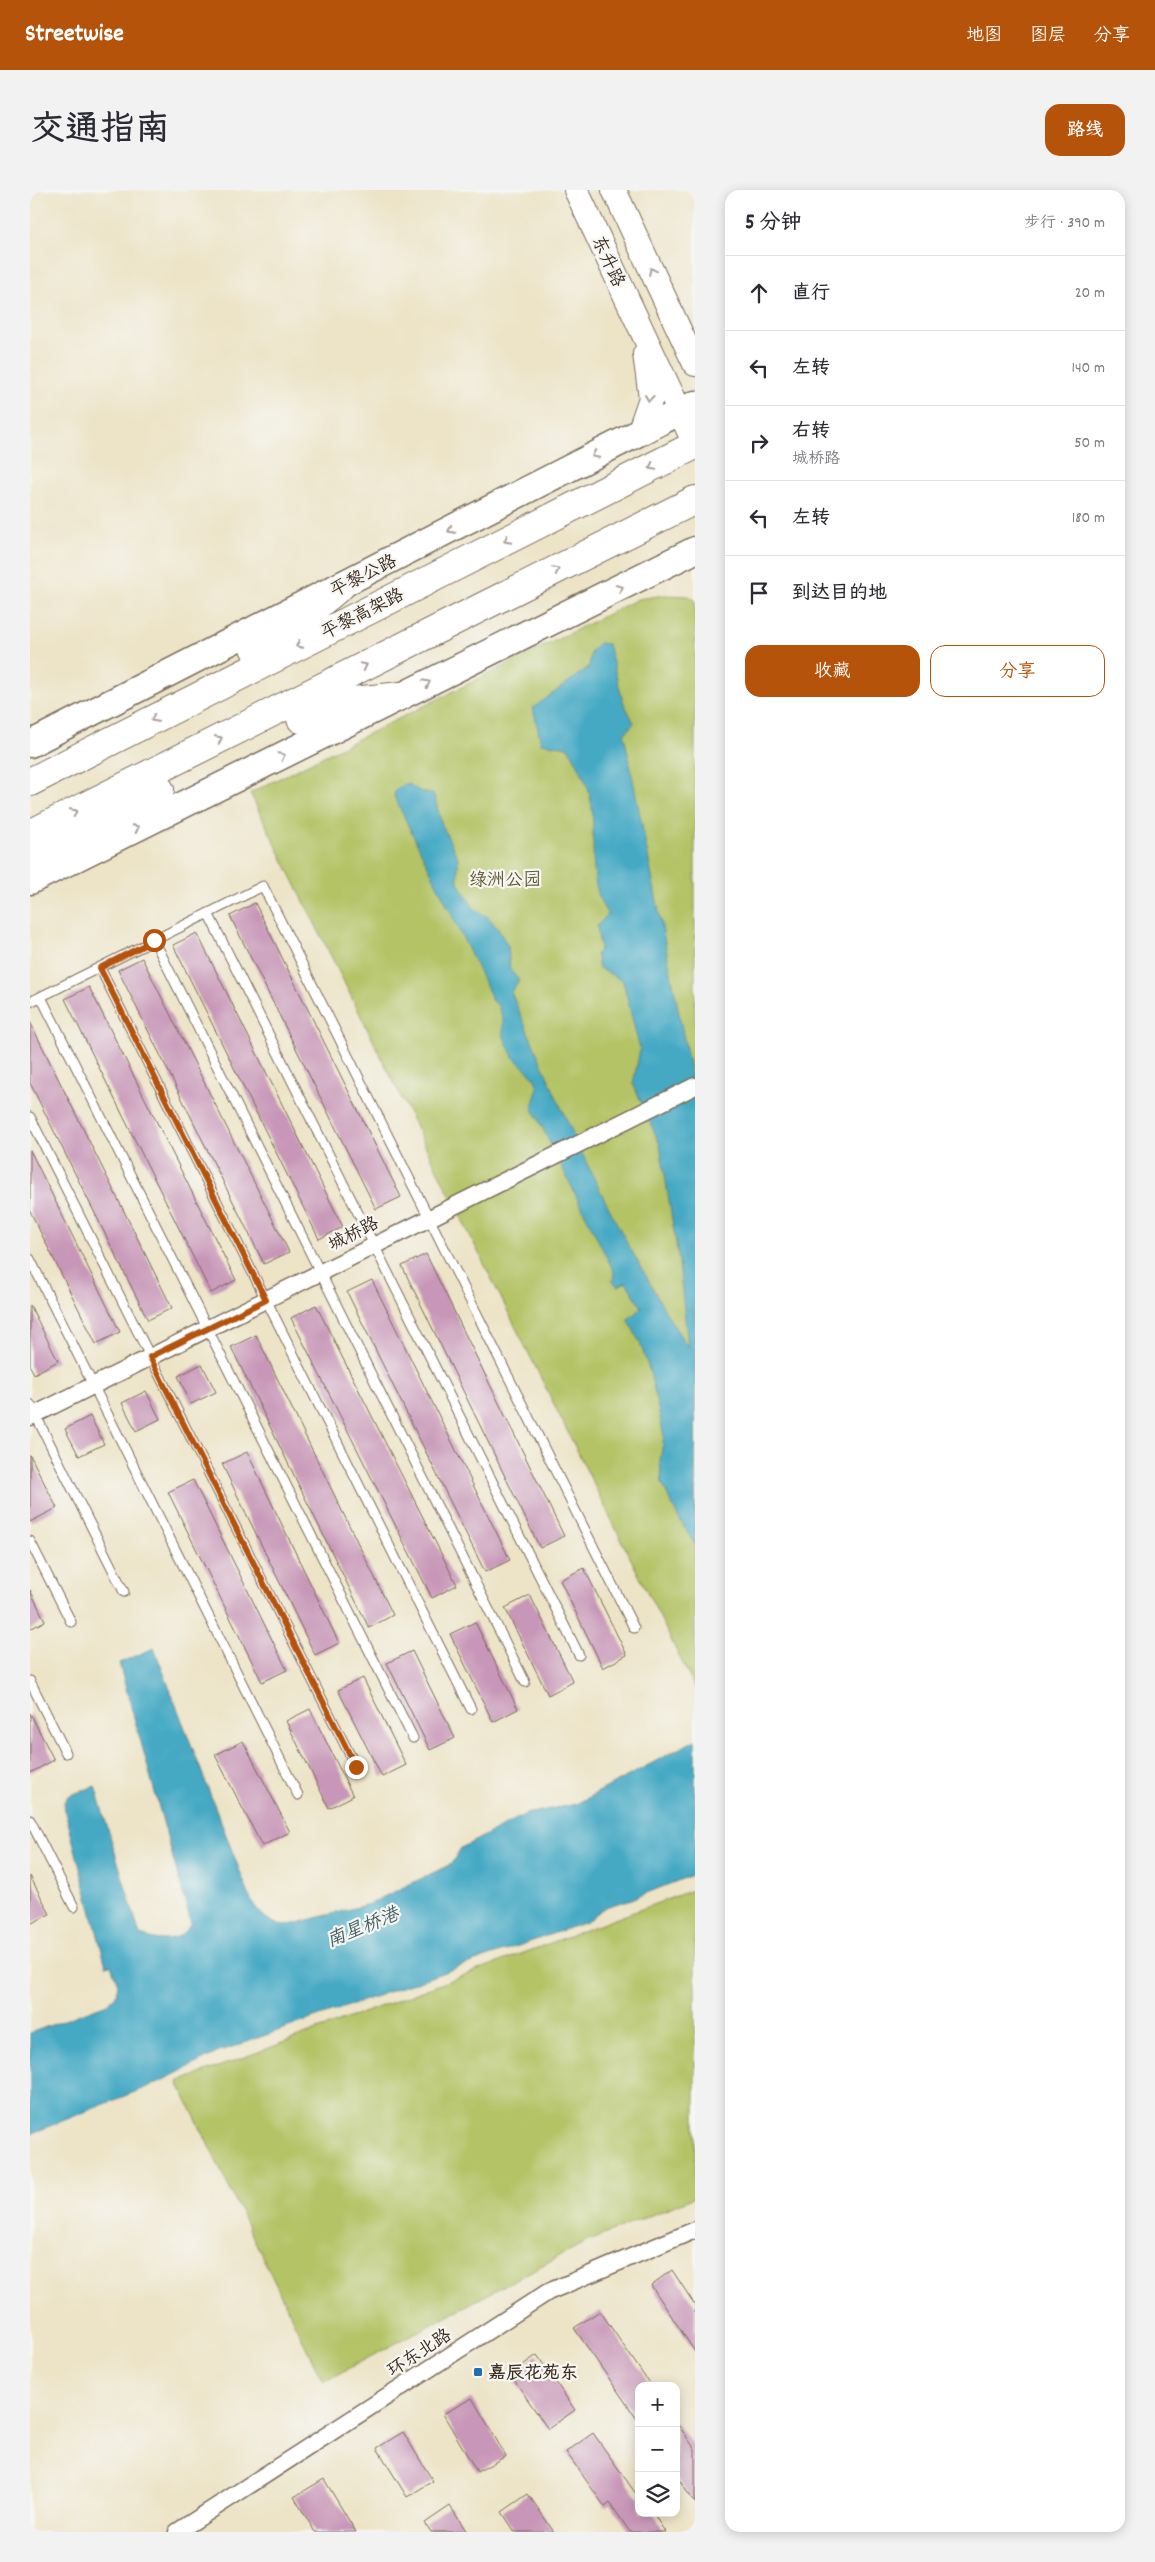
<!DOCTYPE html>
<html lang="zh">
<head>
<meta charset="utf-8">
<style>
	:root { --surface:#fff; --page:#f2f2f3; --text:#2b2b33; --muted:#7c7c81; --line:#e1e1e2; --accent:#b45309 }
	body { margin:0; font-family:Dekko,"LXGW WenKai TC",sans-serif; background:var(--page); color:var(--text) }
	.controls { position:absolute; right:15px; bottom:15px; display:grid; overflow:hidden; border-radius:10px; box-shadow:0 2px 12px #0003 }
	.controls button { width:45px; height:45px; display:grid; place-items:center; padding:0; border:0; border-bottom:1px solid var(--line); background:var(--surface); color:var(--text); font:25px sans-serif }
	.stop { position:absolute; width:15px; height:15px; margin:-11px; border:4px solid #b45309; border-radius:50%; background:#fff }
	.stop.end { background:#b45309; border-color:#fff; box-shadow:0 1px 5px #0008 }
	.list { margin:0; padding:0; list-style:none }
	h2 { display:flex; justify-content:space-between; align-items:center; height:65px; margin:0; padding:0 20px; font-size:21px }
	h2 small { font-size:16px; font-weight:400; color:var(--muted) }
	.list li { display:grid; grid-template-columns:32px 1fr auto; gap:15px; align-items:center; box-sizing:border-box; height:75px; padding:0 20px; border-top:1px solid var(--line) }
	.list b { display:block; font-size:19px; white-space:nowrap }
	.list p { margin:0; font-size:16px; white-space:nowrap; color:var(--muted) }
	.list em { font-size:16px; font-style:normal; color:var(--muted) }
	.actions { display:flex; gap:10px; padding:15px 20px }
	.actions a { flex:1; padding:11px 0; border:1px solid var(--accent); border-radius:15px; text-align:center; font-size:18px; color:var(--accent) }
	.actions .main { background:var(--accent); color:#fff }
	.icon { flex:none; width:28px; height:28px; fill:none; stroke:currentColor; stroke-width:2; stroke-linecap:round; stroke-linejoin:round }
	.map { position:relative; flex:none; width:665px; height:2342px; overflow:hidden; border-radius:15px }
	header { display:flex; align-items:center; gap:30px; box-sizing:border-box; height:70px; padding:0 25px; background:var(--accent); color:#fff }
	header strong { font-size:24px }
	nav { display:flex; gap:28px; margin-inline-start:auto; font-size:18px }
	.intro { display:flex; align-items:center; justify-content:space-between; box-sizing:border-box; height:120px; padding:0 30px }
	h1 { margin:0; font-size:35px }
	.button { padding:12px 22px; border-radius:15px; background:var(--accent); color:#fff; font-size:18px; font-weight:700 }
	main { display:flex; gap:30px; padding:0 30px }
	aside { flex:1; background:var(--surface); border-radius:15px; box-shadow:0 2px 12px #0003 }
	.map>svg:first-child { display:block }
</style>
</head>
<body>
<header>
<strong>Streetwise</strong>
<nav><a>地图</a><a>图层</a><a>分享</a></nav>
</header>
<div class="intro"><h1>交通指南</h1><a class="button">路线</a></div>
<main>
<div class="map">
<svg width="665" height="2342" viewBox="0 0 665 2342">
	<rect width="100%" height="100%" fill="#f6f6f2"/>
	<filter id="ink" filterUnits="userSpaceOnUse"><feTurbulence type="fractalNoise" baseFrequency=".02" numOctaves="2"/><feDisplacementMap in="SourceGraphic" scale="10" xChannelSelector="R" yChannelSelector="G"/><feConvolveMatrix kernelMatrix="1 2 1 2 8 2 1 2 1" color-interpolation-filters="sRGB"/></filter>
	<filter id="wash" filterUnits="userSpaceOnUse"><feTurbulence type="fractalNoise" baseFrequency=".0096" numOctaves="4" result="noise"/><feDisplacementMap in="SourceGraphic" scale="20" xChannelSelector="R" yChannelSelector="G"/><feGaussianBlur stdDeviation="1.12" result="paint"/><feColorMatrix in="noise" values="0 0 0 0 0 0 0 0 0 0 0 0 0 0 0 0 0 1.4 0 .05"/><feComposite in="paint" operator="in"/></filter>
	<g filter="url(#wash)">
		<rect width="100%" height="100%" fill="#ede4c8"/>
		<path fill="#b3c365" stroke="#777642" d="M634 405 659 406 665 410V1498L220 603 608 409Z
			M665 1699V2007L554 2053 293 2192 148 1892Z"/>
		<path fill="#45a9c4" stroke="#406a71" d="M569 453 578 454 593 511 604 533 594 544 665 905V1355L648 1327 632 1293 630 1271 634 1246 620 1182 610 1153 598 1129 612 1118 596 1092 588 1096 583 1092 584 1082 502 917 508 897 504 887 483 867 473 845V829L467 814 461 810 460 804 364 606 366 599 378 593 387 600 404 605 412 635 428 668V693L445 720 458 727 468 739 478 756 480 780 489 790 481 802C522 898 563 995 616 1086 629 1109 642 1135 658 1157L649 1072 630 955 603 894 610 860 593 791 569 778 566 764 570 759 567 736 578 724C558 700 565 649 562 618 560 598 549 574 538 557L511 553 503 518 559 477 561 462Z
			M124 1458 221 1710C229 1724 240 1734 256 1736L339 1714 421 1674 431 1658 496 1624 546 1614 665 1550V1684L599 1710 575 1717 556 1732 191 1861 127 1893 0 1944V1843L77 1814 86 1806 88 1794 81 1775 76 1776 35 1621 34 1612 38 1606 65 1596 110 1745C132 1752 148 1754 161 1733L89 1473Z"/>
		<g id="blocks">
			<path fill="#c896b8" d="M225 713 371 1007 346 1019 200 726Z
				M167 743 313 1037 289 1049 143 755Z
				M112 768 259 1062 234 1074 88 780Z
				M59 797 206 1090 181 1103 35 809Z
				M0 832 142 1118 118 1130 0 893Z
				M0 960 90 1142 66 1154 0 1021Z
				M396 1064 534 1346 510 1358 372 1076Z
				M342 1090 480 1370 455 1382 317 1102Z
				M0 1115 28 1171 4 1184 0 1176Z
				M286 1115 427 1395 402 1408 261 1128Z
				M226 1145 363 1425 339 1438 201 1157Z
				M172 1174 186 1202 161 1214 148 1186Z
				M116 1201 130 1229 106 1241 92 1213Z
				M60 1226 74 1254 49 1266 35 1239Z
				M217 1262 309 1453 285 1465 192 1274Z
				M0 1265 27 1318 0 1332Z
				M163 1290 257 1480 232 1492 138 1302Z
				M554 1378 597 1465 573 1478 530 1390Z
				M0 1400 15 1431 0 1439Z
				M500 1405 543 1492 518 1505 475 1418Z
				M445 1432 488 1519 463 1532 420 1444Z
				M382 1461 425 1548 400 1560 357 1473Z
				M333 1488 376 1575 352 1587 308 1500Z
				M280 1519 323 1606 299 1618 256 1531Z
				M0 1523 24 1570 0 1583Z
				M213 1551 260 1642 232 1656 185 1565Z
				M0 1686 20 1724 0 1734Z
				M642 2080 665 2115V2162L621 2095Z
				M570 2121 621 2196H609V2232L544 2138Z
				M507 2165 545 2220 518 2239 480 2184Z
				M442 2208 476 2266 447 2282 413 2224Z
				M646 2232 665 2259V2313L646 2286Z
				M373 2242 403 2291 377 2307 347 2258Z
				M563 2243 609 2308V2323H623L635 2342H600L580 2313 575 2317 536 2262Z
				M294 2289 326 2342H285L264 2307Z
				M498 2304 524 2342H485L472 2322Z
				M420 2316 437 2342H401L395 2333Z"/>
		</g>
	</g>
	<g filter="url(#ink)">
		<use href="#blocks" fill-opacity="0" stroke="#796b5a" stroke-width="1"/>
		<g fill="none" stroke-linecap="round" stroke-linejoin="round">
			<defs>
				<path id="service" d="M178 723 549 1465
					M124 750 495 1492
					M70 778 441 1519
					M11 807 383 1548
					M0 812 233 696 604 1438
					M0 927 326 1577
					M0 1069 268 1605
					M0 1214 94 1402
					M0 1351 41 1432
					M0 1491 36 1563
					M0 1630 44 1717"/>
				<path id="minor" d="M0 1227 665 896
					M147 2342 518 2102 665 2040"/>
				<path id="secondary" d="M546 0 665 254
					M584 0 665 174
					M609 243 621 208 615 164"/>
				<path id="primary" d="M0 554 665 214
					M0 691 665 360"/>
				<path id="trunk" d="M224 458 253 444 311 396
					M271 529 304 513 371 506
					M0 592 665 255
					M0 644 665 310
					M0 666 130 600"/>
			</defs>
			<use href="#service" stroke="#796b5a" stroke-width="11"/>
			<use href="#minor" stroke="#796b5a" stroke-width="19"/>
			<use href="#secondary" stroke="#796b5a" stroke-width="26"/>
			<use href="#primary" stroke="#796b5a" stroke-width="29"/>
			<use href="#trunk" stroke="#796b5a" stroke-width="30"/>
			<use href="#service" stroke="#fff" stroke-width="9"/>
			<use href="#minor" stroke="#fff" stroke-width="16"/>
			<use href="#secondary" stroke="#fff" stroke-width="24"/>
			<use href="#primary" stroke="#fff" stroke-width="26"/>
			<use href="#trunk" stroke="#fff" stroke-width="28"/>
		</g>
		<defs><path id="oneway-chevron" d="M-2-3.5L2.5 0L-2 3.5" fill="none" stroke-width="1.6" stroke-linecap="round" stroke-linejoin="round" transform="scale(1.25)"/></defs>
		<g stroke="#a79f9a">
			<use href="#oneway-chevron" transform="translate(622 81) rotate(-115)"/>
			<use href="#oneway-chevron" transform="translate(619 208) rotate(97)"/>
			<use href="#oneway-chevron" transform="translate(565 265) rotate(153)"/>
			<use href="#oneway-chevron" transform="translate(622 277) rotate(153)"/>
			<use href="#oneway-chevron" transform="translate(421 340) rotate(153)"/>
			<use href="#oneway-chevron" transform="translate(477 350) rotate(153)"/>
			<use href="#oneway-chevron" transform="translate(526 380) rotate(-27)"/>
			<use href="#oneway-chevron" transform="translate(590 398) rotate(-26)"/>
			<use href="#oneway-chevron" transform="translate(269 455) rotate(153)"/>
			<use href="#oneway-chevron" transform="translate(334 476) rotate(-27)"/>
			<use href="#oneway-chevron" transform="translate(397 493) rotate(-26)"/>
			<use href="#oneway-chevron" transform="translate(124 529) rotate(153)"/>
			<use href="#oneway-chevron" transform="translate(189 549) rotate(-27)"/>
			<use href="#oneway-chevron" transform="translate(252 566) rotate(-26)"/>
			<use href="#oneway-chevron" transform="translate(44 622) rotate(-27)"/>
			<use href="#oneway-chevron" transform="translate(106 638) rotate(-26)"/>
		</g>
	</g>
	<g fill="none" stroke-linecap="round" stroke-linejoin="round" filter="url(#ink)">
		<path stroke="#b45309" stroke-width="6" d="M124 750 70 778 236 1110 120 1167 326 1577"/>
	</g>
	<rect fill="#1f6fb2" stroke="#f6f6f2" stroke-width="2" x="443" y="2177" width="10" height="10" rx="2.5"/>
	<g text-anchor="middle" stroke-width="4.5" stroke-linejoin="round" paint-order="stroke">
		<g font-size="18" fill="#3b2a1e" stroke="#f6f6f2">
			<text transform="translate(579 71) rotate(65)" y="6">东升路</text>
			<text transform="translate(333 385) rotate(-27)" y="6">平黎公路</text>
			<text transform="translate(332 423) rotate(-27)" y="6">平黎高架路</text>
			<text transform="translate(323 1043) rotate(-27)" y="6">城桥路</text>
			<text transform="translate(389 2162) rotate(-33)" y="6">环东北路</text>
		</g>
		<g font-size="18" fill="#5f5833" stroke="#f6f6f2">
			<text x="475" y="695">绿洲公园</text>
		</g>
		<g font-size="18" font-weight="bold" fill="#3b2a1e" stroke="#f6f6f2" text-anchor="start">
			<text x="458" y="2188">嘉辰花苑东</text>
		</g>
		<g font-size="19" font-style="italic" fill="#3f5d60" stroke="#f6f6f2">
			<text transform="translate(332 1736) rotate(-22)" y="7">南星桥港</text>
		</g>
	</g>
</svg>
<div class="controls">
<button>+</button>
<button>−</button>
<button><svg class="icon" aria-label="layers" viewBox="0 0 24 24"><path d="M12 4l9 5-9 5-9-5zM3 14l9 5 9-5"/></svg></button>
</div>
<div class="stop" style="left:124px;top:750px"></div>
<div class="stop end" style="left:326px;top:1577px"></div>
</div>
<aside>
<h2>5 分钟<small>步行 · 390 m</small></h2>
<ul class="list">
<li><svg class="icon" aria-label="ahead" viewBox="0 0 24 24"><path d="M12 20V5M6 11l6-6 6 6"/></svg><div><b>直行</b></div><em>20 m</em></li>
<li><svg class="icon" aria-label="left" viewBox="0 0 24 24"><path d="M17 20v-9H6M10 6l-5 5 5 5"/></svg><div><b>左转</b></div><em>140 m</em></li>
<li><svg class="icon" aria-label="right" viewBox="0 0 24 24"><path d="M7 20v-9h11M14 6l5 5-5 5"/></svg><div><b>右转</b><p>城桥路</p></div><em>50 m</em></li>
<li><svg class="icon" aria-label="left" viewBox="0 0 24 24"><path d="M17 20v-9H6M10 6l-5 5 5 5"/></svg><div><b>左转</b></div><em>180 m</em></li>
<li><svg class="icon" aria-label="arrive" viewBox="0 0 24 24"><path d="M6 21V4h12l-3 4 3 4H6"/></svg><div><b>到达目的地</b></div></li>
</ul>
<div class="actions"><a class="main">收藏</a><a>分享</a></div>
</aside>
</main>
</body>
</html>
